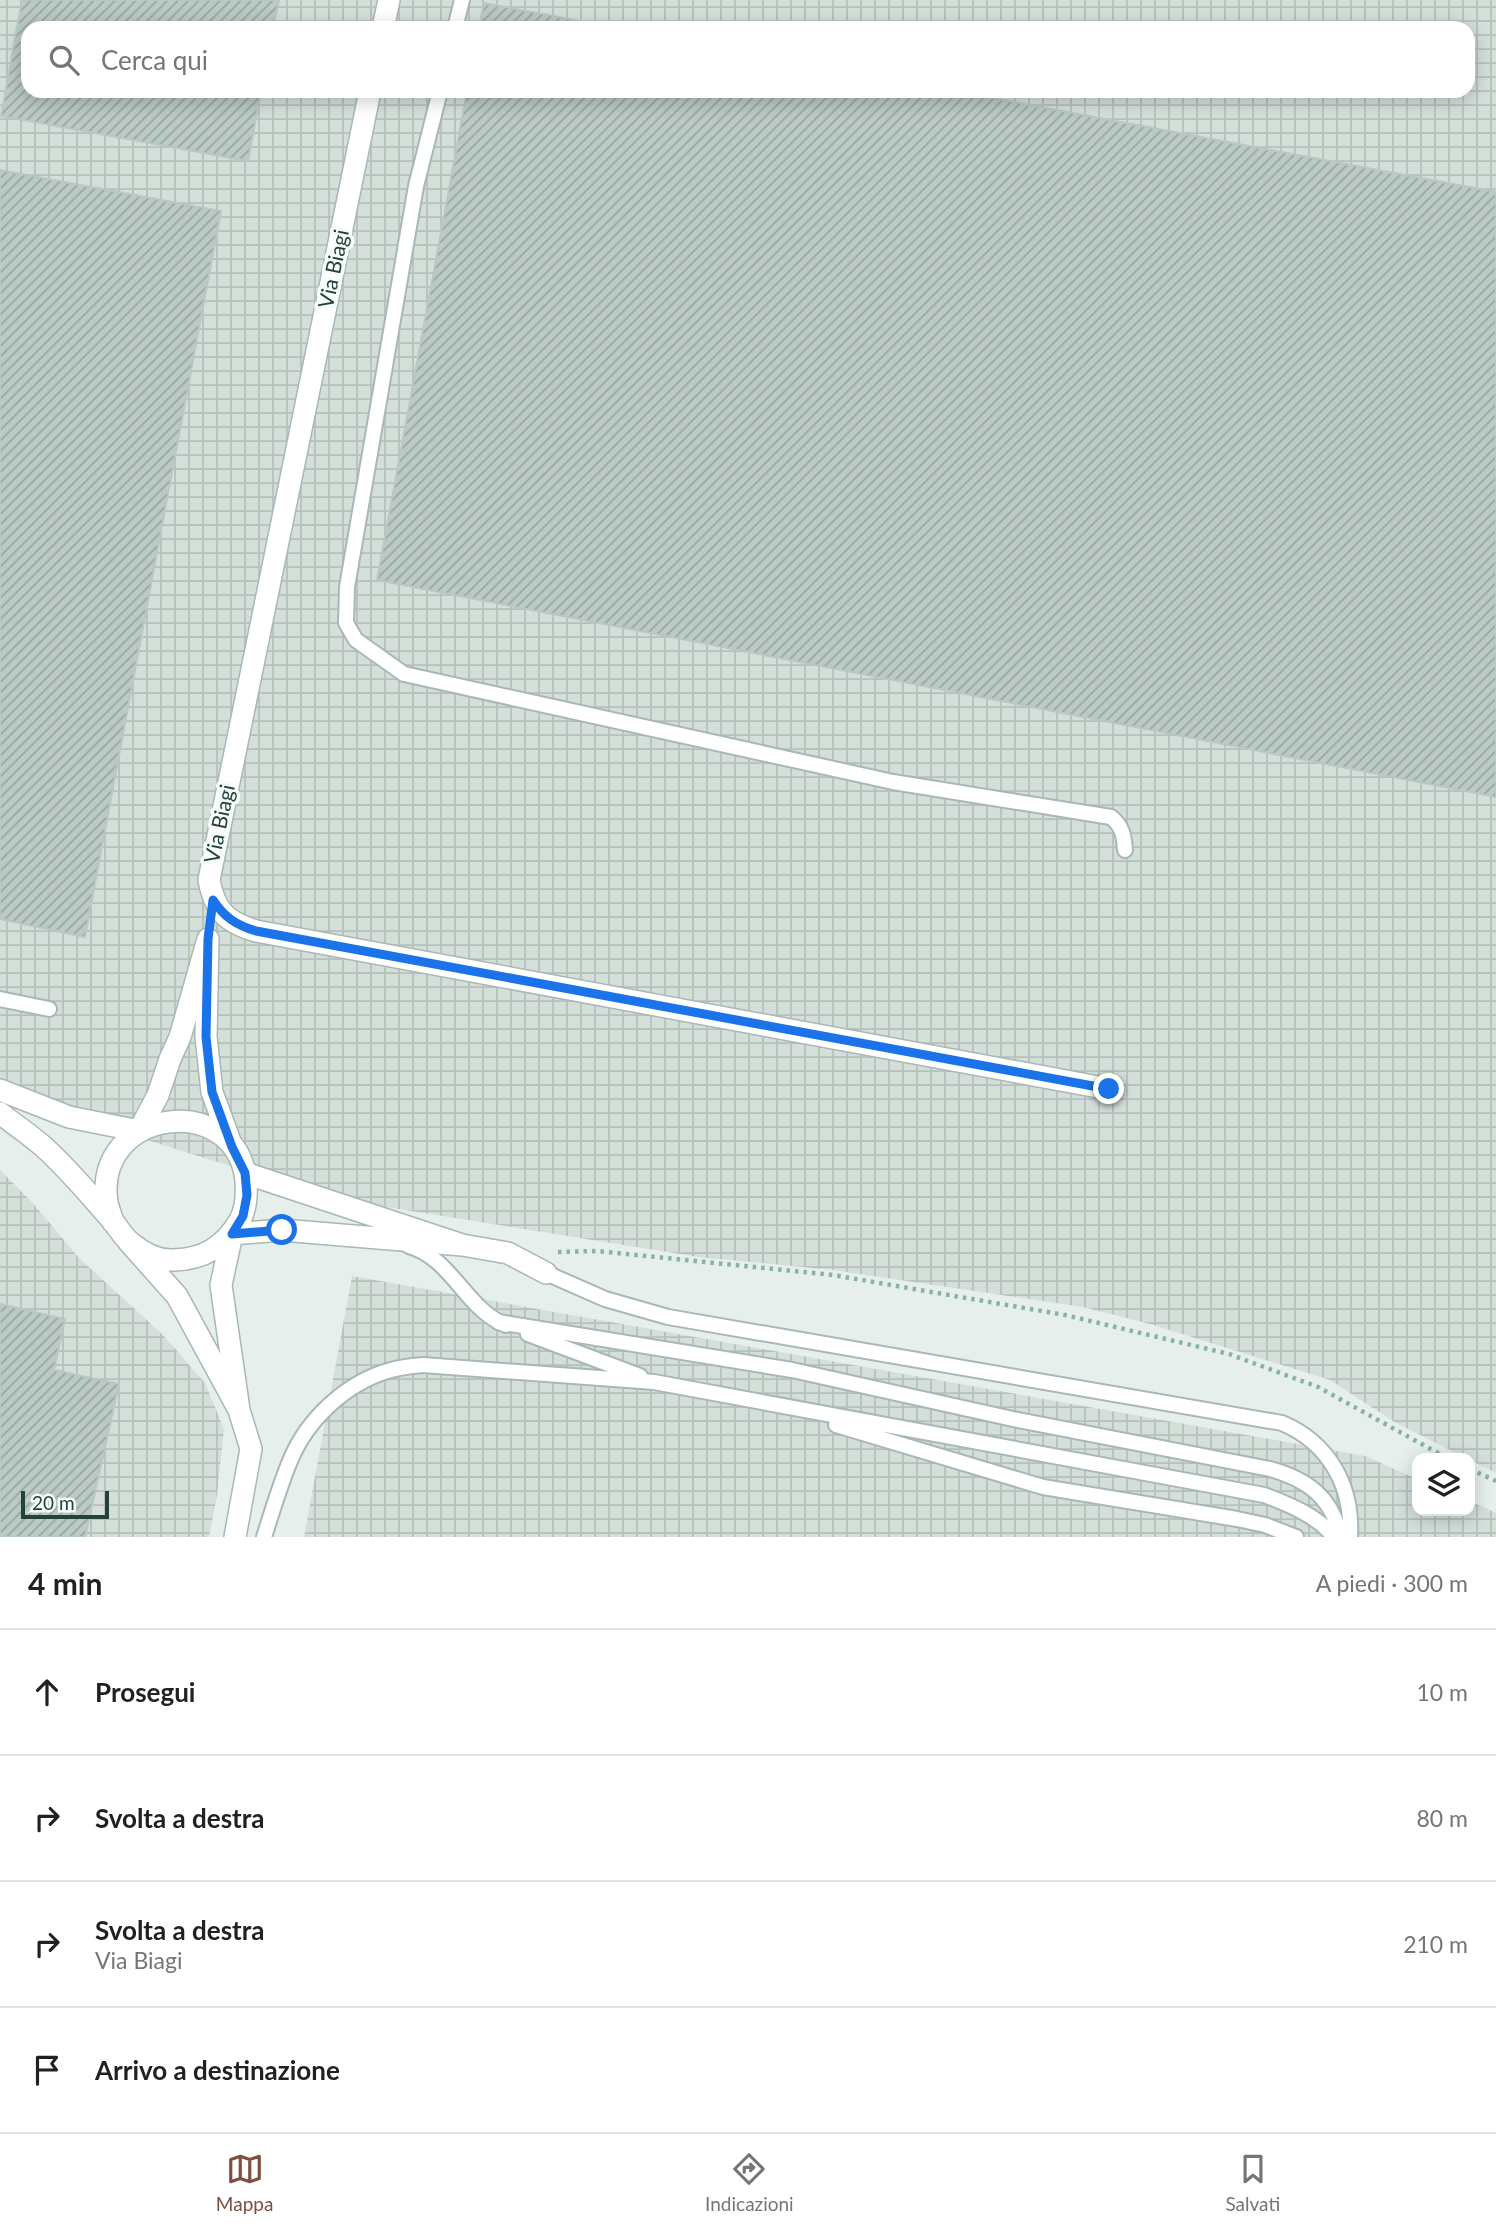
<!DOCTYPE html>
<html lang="it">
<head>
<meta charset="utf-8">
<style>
	:root { --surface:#fff; --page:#f2f2f2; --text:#202124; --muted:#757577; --line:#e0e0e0; --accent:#7f4e3f }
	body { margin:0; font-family:Lato,sans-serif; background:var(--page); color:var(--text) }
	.controls { position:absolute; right:21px; bottom:21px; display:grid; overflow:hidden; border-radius:14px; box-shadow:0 4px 18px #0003 }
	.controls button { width:63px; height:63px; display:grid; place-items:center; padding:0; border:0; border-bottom:2px solid var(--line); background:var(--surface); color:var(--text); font:35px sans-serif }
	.scale { position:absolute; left:21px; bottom:18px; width:88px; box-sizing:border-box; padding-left:7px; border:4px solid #24423a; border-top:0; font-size:19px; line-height:24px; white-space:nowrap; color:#24423a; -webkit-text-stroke:5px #f7fbf9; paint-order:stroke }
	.stop { position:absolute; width:21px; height:21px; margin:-16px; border:5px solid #1a73e8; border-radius:50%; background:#fff }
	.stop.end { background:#1a73e8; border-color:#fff; box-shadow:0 2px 7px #0008 }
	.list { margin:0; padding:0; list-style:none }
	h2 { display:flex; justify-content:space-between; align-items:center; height:91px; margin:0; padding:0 28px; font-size:30px }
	h2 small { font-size:23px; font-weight:400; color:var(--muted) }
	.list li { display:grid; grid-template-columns:46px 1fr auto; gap:21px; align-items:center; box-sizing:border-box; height:126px; padding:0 28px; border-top:2px solid var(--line) }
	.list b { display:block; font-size:26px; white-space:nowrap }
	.list p { margin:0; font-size:23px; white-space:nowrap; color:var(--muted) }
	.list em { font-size:23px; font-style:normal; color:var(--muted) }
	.icon { flex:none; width:38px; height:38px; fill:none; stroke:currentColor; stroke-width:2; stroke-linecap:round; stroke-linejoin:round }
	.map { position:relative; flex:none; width:1496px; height:1537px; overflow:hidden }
	.search { position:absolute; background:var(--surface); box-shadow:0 4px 18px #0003; left:21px; right:21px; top:21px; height:77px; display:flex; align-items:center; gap:18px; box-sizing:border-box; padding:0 24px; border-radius:21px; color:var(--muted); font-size:26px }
	.sheet { height:595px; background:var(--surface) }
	nav { display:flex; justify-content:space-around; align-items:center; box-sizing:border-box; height:98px; border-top:2px solid var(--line); background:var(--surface); font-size:19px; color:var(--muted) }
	nav a { display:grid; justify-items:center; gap:4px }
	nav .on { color:var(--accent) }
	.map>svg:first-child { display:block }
</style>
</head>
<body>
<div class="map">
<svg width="1496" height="1537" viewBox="0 0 1496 1537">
	<defs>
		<pattern id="industrial-grid" width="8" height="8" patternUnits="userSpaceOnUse" patternTransform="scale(1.75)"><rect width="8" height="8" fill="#d4dfda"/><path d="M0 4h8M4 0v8" fill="none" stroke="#b6c1bc"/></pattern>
		<pattern id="building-hatch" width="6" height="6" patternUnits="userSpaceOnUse" patternTransform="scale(1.75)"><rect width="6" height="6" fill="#bbcac4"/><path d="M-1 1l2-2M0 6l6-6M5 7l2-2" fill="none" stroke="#98a6a0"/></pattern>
	</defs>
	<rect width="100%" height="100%" fill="#e6efeb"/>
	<path fill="url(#industrial-grid)" fill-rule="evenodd" d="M0 0H1496V1473L1396 1423 1330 1380 1150 1324 1083 1307 833 1270 699 1257 336 1199 89 1122 54 1116H31L0 1083ZM28 28H1468V91H28Z
		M0 1170 31 1201 79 1258 164 1336 205 1383 224 1429 217 1495 209 1537H0Z
		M352 1276 1365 1456 1417 1479V1511H1470V1501L1496 1513V1537H304Z"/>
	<path fill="url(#building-hatch)" stroke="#b8c9c2" stroke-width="2" d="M22 0H279L273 28H28V91H261L248 161 1 116Z
		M484 3 617 28H479Z
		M467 91H955L1496 192V797L377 580Z
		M0 170 221 211 85 937 0 919Z
		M0 1304 65 1319 54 1370 119 1384 85 1537H0Z"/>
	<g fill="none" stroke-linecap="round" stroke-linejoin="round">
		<defs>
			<path id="lane" d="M455 28 462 0
				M440 91 416 186 347 587 346 623 356 640 404 674 893 782 1111 817C1122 826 1124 835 1125 850
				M0 999 49 1009
				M409 1246C452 1258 466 1310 506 1325
				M546 1273 605 1299 668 1317 1282 1423C1329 1443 1353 1486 1350 1537
				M498 1322 792 1370 1013 1419 1270 1469C1306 1479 1333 1497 1340 1537
				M528 1334 640 1376
				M836 1425 1043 1487 1237 1519 1265 1525 1296 1537
				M264 1537C272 1512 280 1485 290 1461 307 1419 347 1382 391 1370 401 1367 412 1366 423 1365L654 1382 1264 1495C1288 1504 1318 1516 1334 1537"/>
			<path id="street" d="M383 28 389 0
				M370 91 209 880C215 911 226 922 256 931L1109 1089
				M0 1090 69 1117 139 1131 158 1095 170 1059 180 1037 208 939 206 1037 212 1092 231 1144
				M0 1113C15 1125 32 1136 46 1149 69 1170 90 1195 111 1219 118 1227 123 1237 131 1243 143 1253 158 1261 174 1260 203 1259 224 1247 239 1222 246 1210 247 1195 246 1181 237 1090 93 1108 107 1202 108 1208 111 1215 113 1222
				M128 1241 177 1296 239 1410 221 1285 232 1234 282 1230 462 1245 245 1173
				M462 1245 508 1253 546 1273
				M235 1537 251 1449 239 1410"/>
		</defs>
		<use href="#lane" stroke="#a8b8b2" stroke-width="18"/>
		<use href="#street" stroke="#a8b8b2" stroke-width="24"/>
		<path stroke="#86b3a5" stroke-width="4.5" stroke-dasharray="3.5 5" stroke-linecap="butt" d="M558 1252 597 1251 833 1275 1065 1315 1229 1354 1318 1387 1447 1458
			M1470 1469 1496 1481"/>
		<use href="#lane" stroke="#fff" stroke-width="14"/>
		<use href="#street" stroke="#fff" stroke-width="21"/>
	</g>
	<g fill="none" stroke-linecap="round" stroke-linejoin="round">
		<path stroke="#1a73e8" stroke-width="9" d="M282 1230 232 1234 243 1216 247 1195 245 1173 232 1147 212 1092 206 1037 208 939 213 900C224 917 236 925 256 931L1109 1089"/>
	</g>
	<g text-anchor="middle" stroke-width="7" stroke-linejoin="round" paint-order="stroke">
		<g font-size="21" fill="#24423a" stroke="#f7fbf9">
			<text transform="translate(334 269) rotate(-78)" y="7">Via Biagi</text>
			<text transform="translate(220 824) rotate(-78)" y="7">Via Biagi</text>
		</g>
	</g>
</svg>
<div class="controls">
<button><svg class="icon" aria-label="layers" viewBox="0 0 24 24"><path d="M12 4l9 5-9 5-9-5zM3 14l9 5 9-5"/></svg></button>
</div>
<div class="scale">20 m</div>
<div class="stop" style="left:282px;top:1230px"></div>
<div class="stop end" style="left:1109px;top:1089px"></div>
<div class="search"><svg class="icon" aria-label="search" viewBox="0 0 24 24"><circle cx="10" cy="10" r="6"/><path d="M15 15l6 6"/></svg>Cerca qui</div>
</div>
<section class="sheet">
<h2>4 min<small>A piedi · 300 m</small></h2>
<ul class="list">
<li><svg class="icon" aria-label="ahead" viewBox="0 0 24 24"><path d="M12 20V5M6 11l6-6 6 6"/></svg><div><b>Prosegui</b></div><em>10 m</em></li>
<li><svg class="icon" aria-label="right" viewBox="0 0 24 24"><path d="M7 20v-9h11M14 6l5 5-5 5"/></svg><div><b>Svolta a destra</b></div><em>80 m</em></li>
<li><svg class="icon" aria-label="right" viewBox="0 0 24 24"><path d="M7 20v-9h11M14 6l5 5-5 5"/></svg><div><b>Svolta a destra</b><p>Via Biagi</p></div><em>210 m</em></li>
<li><svg class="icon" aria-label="arrive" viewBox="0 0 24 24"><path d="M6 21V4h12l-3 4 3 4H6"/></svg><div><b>Arrivo a destinazione</b></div></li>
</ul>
</section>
<nav>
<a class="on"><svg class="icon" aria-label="map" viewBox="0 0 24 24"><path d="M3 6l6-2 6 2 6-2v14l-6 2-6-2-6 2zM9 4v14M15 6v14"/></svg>Mappa</a>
<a><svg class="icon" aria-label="directions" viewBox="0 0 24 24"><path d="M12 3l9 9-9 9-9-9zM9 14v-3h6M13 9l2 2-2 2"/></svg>Indicazioni</a>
<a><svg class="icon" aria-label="saved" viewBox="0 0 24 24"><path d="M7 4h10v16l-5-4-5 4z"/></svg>Salvati</a>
</nav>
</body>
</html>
